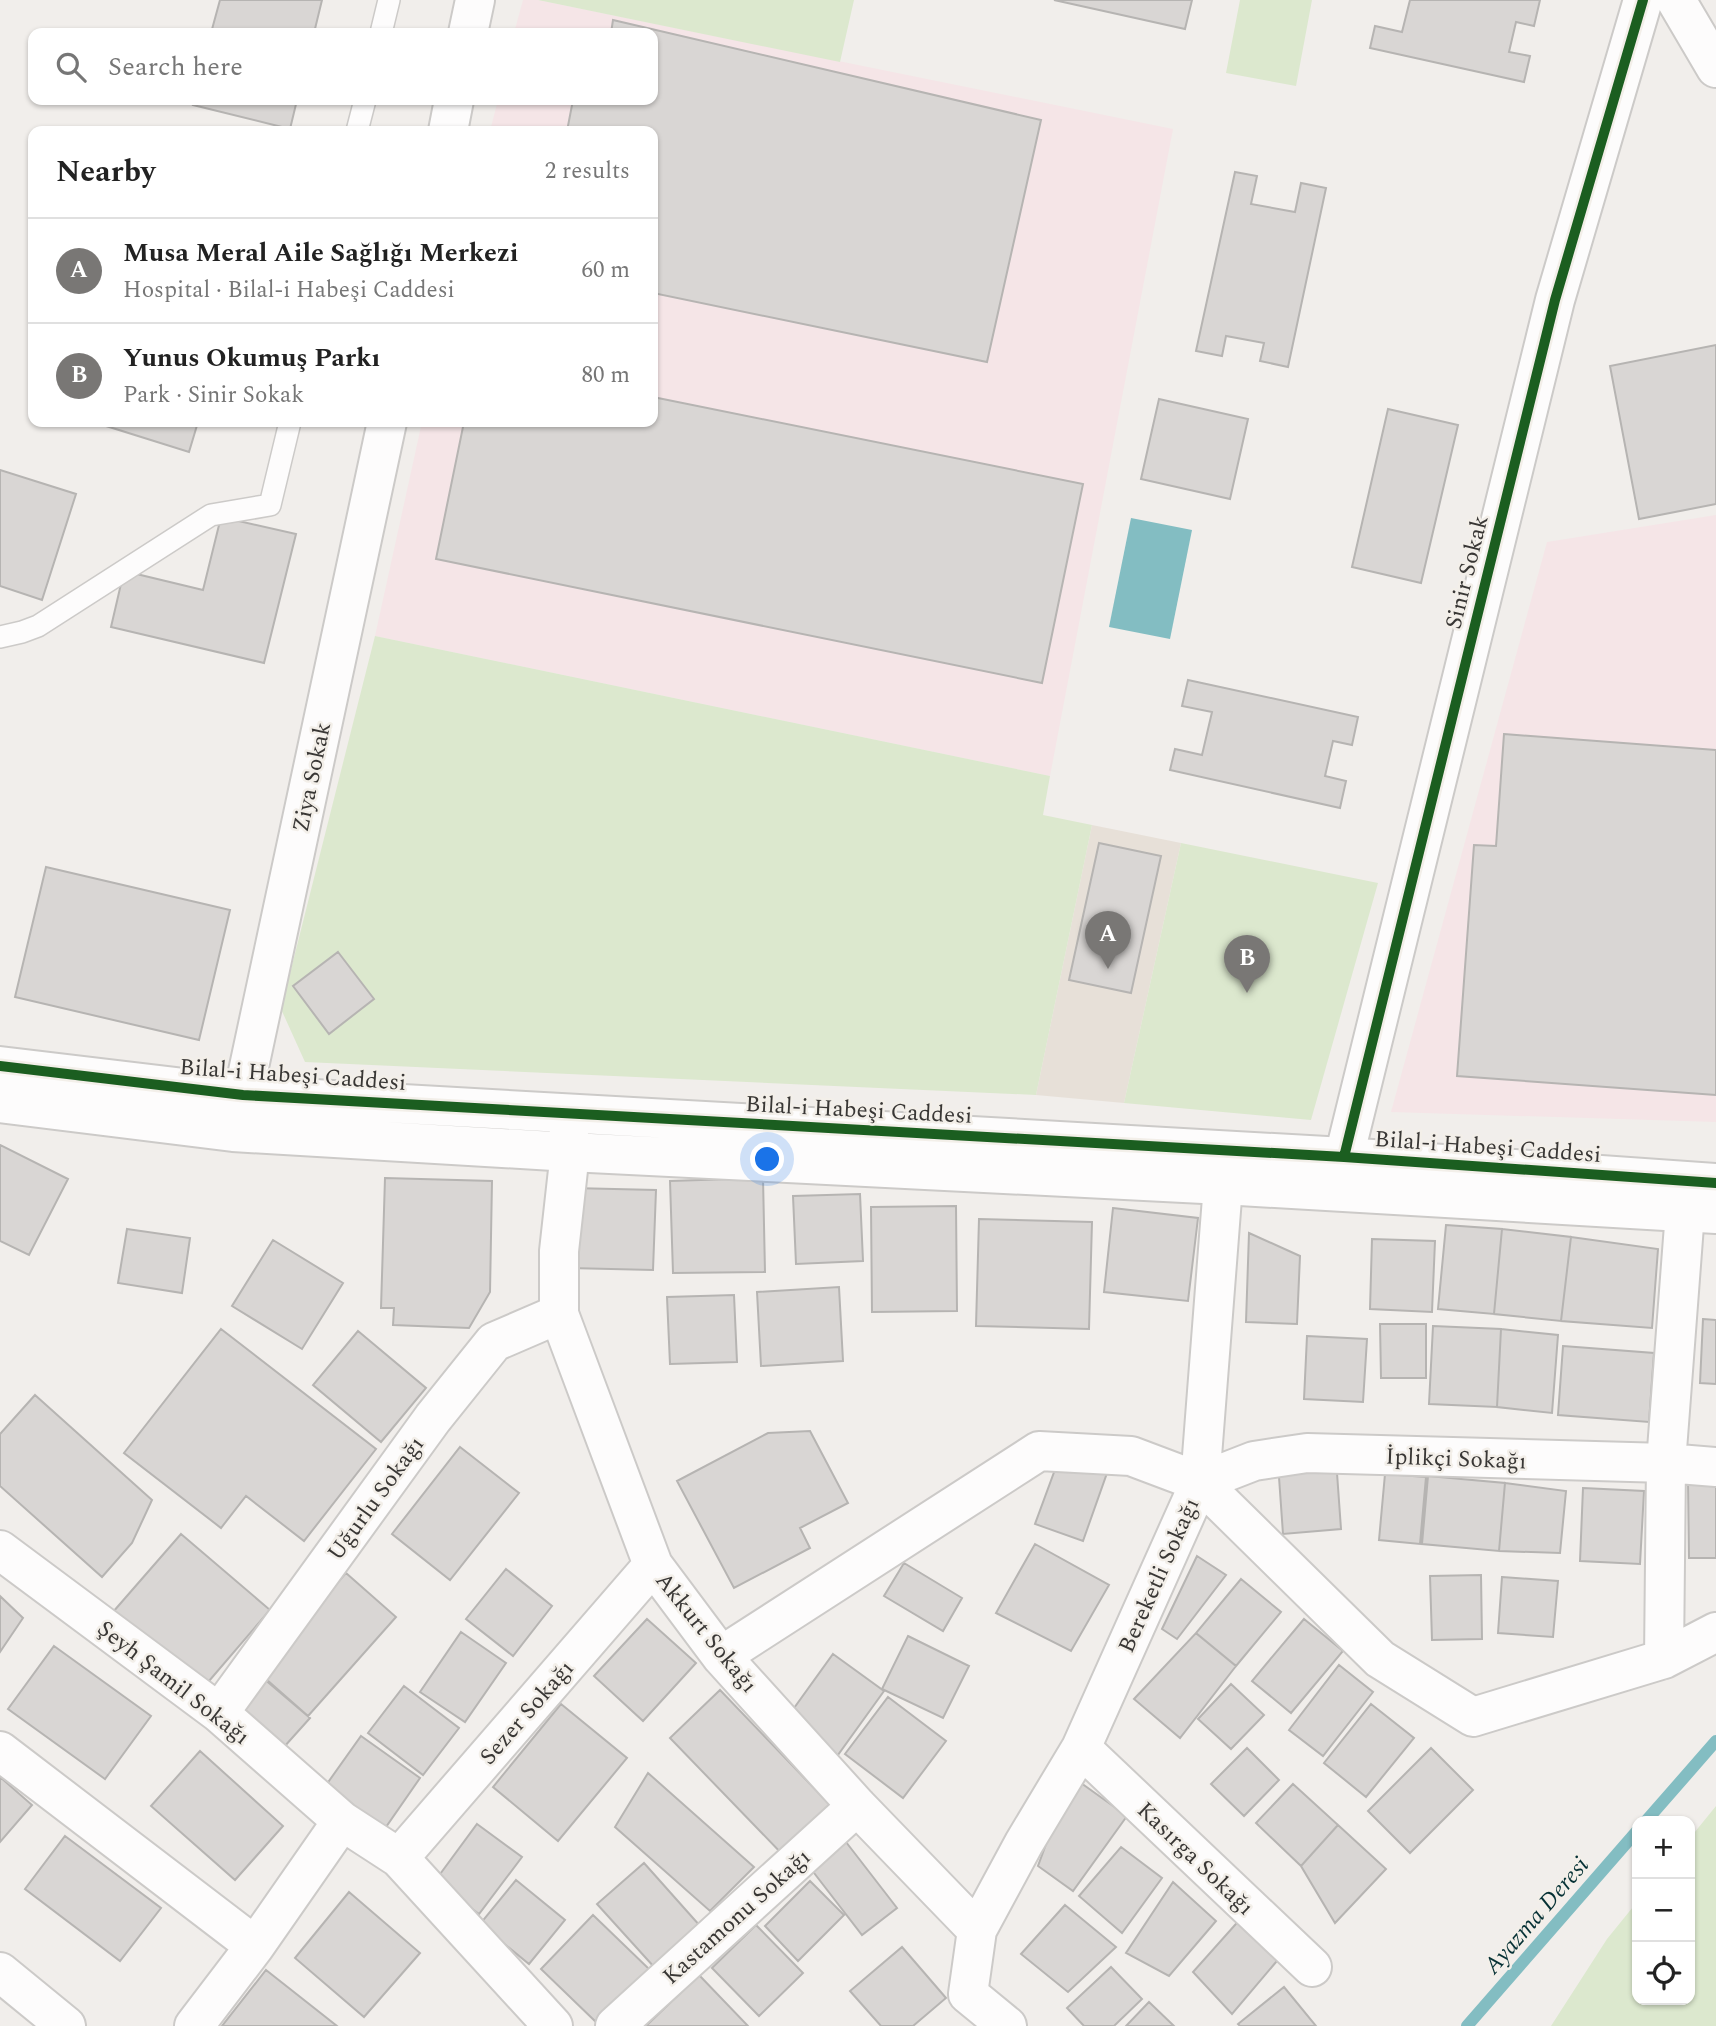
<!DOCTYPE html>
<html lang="en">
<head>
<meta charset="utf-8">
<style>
	:root { --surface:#fff; --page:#f6f6f6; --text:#222; --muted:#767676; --line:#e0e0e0; --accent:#797775 }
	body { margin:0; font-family:Spectral,serif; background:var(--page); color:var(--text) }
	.controls { position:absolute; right:21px; bottom:21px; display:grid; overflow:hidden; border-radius:14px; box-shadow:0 2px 5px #0004 }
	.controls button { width:63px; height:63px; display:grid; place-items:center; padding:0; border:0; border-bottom:2px solid var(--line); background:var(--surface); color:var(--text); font:35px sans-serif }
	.you { position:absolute; left:768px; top:1160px; width:24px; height:24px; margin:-18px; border:5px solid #fff; border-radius:50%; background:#1a73e8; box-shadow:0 0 0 10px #1a73e833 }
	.badge { display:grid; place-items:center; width:46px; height:46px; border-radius:50%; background:var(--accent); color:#fff; font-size:23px; font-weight:700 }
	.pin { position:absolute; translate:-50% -58px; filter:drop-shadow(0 2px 4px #0008) }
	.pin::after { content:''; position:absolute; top:37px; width:24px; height:21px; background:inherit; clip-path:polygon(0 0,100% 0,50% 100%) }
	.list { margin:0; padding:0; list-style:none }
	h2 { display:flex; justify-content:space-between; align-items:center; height:91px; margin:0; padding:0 28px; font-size:30px }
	h2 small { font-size:23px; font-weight:400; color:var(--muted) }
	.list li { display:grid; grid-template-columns:46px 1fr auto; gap:21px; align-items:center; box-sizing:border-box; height:105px; padding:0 28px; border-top:2px solid var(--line) }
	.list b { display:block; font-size:26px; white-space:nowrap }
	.list p { margin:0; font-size:23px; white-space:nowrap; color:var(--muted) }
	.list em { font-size:23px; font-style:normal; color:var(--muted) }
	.icon { flex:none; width:38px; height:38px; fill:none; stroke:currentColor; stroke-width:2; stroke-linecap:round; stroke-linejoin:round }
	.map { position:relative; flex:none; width:1716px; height:2026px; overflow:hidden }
	.search { position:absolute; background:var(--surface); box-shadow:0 2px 5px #0004; left:28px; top:28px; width:630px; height:77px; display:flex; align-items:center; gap:18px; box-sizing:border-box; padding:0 24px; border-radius:14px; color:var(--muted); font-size:26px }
	.panel { position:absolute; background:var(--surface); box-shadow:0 2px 5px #0004; left:28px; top:126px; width:630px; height:301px; border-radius:14px }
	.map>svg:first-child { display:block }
</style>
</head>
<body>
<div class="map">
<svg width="1716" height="2026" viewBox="0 0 1716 2026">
	<rect width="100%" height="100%" fill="#f1eeeb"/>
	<path fill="#e7e0d8" d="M1092 825 1181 843 1124 1103 1036 1095Z"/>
	<path fill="#f5e5e7" d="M523 0H538L1173 129 1050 776 375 636 422 422H653V131H490L498 100H653V33H514Z
		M1716 515V1122L1391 1112 1547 542Z"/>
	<path fill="#dce8ce" d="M538 0H854L840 62Z
		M1240 0H1312L1296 86 1226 73Z
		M375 636 1050 776 1043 815 1092 825 1036 1095 305 1062 281 1009Z
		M1181 843 1378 883 1311 1120 1124 1103Z
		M1716 1806V2026H1551L1607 1939 1637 1902V2000H1690V1838Z"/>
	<path fill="#83bdc2" d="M1131 518 1192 530 1170 639 1109 627Z"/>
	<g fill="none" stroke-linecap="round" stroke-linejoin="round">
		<path stroke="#83bdc2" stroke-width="12" d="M1646 1821 1716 1741
			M1467 2026 1637 1831"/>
	</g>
	<path fill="#d9d6d4" stroke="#b6b4b2" stroke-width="2" d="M220 0H322L314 33H211Z
		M1054 0H1192L1185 29Z
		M1410 0H1540L1534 26 1516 22 1509 52 1530 56 1524 82 1370 48 1375 26 1402 32Z
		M613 20 1041 120 987 362 653 293V131H567L573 100H653V33H611Z
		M195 100H297L290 129 193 105Z
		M1235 172 1257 176 1251 204 1295 212 1301 183 1326 188 1288 367 1260 361 1264 343 1226 336 1222 356 1196 351Z
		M1716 345V504L1639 519 1610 366Z
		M653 397 1083 484 1042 683 436 559 464 422H653Z
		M1159 399 1248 419 1230 499 1141 479Z
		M1388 409 1458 425 1421 583 1352 567Z
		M104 422H198L189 452 103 425Z
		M0 470 76 494 42 600 0 586Z
		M221 517 296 534 264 663 111 627 124 571 203 590Z
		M1188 680 1358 717 1352 745 1333 741 1325 776 1346 781 1340 808 1170 770 1175 749 1202 755 1212 712 1182 706Z
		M1504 734 1716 750V1095L1457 1076 1474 845 1496 846Z
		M1099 843 1161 856 1131 993 1069 980Z
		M46 867 230 910 199 1040 15 997Z
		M338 952 374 999 329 1034 293 986Z
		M0 1145 68 1179 29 1255 0 1241Z
		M385 1178 492 1181 490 1292 469 1328 393 1325 394 1308H381Z
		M763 1178 765 1272 673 1273 670 1181Z
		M572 1188 656 1190 653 1270 569 1268Z
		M860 1194 863 1261 796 1264 793 1196Z
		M956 1206 957 1311 872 1312 871 1207Z
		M1113 1208 1198 1218 1188 1301 1104 1292Z
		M979 1219 1092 1222 1089 1329 976 1326Z
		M1446 1225 1502 1229 1494 1314 1438 1309Z
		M127 1229 190 1238 182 1293 118 1283Z
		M1502 1229 1571 1237 1561 1321 1494 1314Z
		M1249 1233 1300 1256 1297 1324 1246 1322Z
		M1571 1237 1658 1249 1652 1328 1561 1321Z
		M1372 1239 1435 1241 1432 1312 1370 1309Z
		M273 1240 343 1283 302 1349 232 1306Z
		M839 1287 843 1361 761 1366 757 1292Z
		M734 1295 737 1362 670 1364 667 1297Z
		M1703 1319 1716 1320V1384L1700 1383Z
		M1380 1324H1426V1378H1381Z
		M1433 1326 1501 1329 1497 1407 1429 1404Z
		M221 1329 376 1449 304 1541 246 1496 221 1528 124 1453Z
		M1501 1329 1558 1335 1552 1413 1497 1407Z
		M358 1331 426 1388 381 1442 313 1385Z
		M1307 1336 1367 1339 1363 1402 1304 1399Z
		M1563 1346 1654 1353 1649 1422 1558 1415Z
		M35 1395 152 1500 132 1543 102 1577 0 1486V1434Z
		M810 1431 848 1503 800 1528 810 1548 734 1588 677 1481 768 1433Z
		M460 1447 519 1493 450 1580 392 1534Z
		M1060 1456 1107 1473 1083 1541 1035 1524Z
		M1336 1459 1341 1529 1283 1534 1278 1463Z
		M1385 1474 1426 1477 1420 1544 1379 1540Z
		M1428 1476 1505 1483 1499 1551 1422 1544Z
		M1716 1479V1558H1689L1688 1480Z
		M1505 1483 1566 1491 1560 1553 1499 1551Z
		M1583 1488 1644 1491 1640 1564 1580 1561Z
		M181 1534 270 1610 203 1688 113 1612Z
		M1035 1544 1109 1585 1071 1651 996 1613Z
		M1197 1556 1226 1575 1177 1639 1162 1629Z
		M904 1563 962 1598 943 1631 884 1596Z
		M506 1569 552 1606 513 1656 466 1619Z
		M346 1573 396 1617 308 1716 258 1672Z
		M1481 1575 1482 1639 1432 1640 1430 1576Z
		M1502 1577 1558 1581 1553 1637 1498 1633Z
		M1241 1579 1281 1612 1236 1666 1196 1633Z
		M0 1596 23 1618 0 1652Z
		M647 1619 696 1663 643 1721 594 1676Z
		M1304 1619 1343 1651 1291 1713 1252 1681Z
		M461 1632 506 1663 465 1722 420 1692Z
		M1196 1633 1236 1666 1180 1738 1134 1699Z
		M908 1636 969 1666 943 1718 882 1689Z
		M54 1646 151 1716 105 1779 8 1709Z
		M833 1654 884 1691 835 1759 784 1722Z
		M1339 1665 1373 1692 1323 1756 1289 1730Z
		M263 1678 310 1718 275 1757 229 1717Z
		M1231 1684 1264 1715 1231 1749 1198 1719Z
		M404 1686 459 1728 423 1775 368 1733Z
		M720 1690 836 1811 786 1858 670 1738Z
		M888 1697 946 1741 903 1798 845 1754Z
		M561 1704 627 1758 558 1841 493 1787Z
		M1371 1704 1414 1738 1366 1797 1324 1763Z
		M361 1736 420 1778 379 1837 319 1795Z
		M1247 1748 1279 1780 1244 1816 1211 1784Z
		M1431 1748 1473 1790 1410 1853 1368 1811Z
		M200 1751 283 1826 235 1880 151 1806Z
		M648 1773 754 1867 710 1911 615 1827Z
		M0 1777 32 1805 0 1842Z
		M1081 1783 1127 1816 1073 1891 1038 1866 1056 1817Z
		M1293 1784 1338 1825 1301 1866 1256 1823Z
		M477 1824 522 1857 479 1914 435 1881Z
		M1338 1825 1386 1869 1335 1923 1301 1866Z
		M65 1836 161 1908 120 1961 25 1889Z
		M846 1842 897 1908 862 1935 811 1869Z
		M1121 1847 1162 1878 1122 1933 1079 1896Z
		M644 1863 701 1927 655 1968 597 1904Z
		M516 1880 565 1920 529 1964 480 1924Z
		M810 1881 844 1915 798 1961 765 1926Z
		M1173 1882 1216 1921 1169 1976 1126 1953Z
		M349 1892 420 1953 364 2017 295 1958Z
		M1065 1905 1116 1947 1068 1992 1021 1954Z
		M593 1915 649 1969 597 2023 541 1969Z
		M1243 1916 1282 1955 1232 2014 1193 1972Z
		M756 1925 803 1973 759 2016 712 1968Z
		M902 1947 946 1998 913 2026H881L850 1991Z
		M1111 1967 1142 1999 1114 2026H1084L1067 2008Z
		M266 1970 337 2026H222Z
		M699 1975 748 2026H646Z
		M1284 1987 1316 2026H1240L1238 2024Z
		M1149 2002 1174 2026H1126Z"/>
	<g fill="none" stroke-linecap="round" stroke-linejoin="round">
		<defs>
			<path id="service" d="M381 33 389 0
				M357 131 365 100
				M0 637 22 632 38 626 211 515 270 505 290 422"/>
			<path id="minor" d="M468 33 475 0
				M448 131 454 100
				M568 1118 570 1152 559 1251V1314L653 1565 721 1656 857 1806 977 1930 968 1994 1007 2026
				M234 1126 243 1095 387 422
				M1344 1157 1555 300 1643 0
				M1200 1482 1254 1461 1307 1453 1666 1463 1716 1467
				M0 1550 219 1713 342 1821 255 1946
				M721 1656 1039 1451 1131 1456 1200 1482 1380 1659 1473 1717 1664 1659 1716 1632
				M1664 1659 1666 1463 1685 1212
				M219 1713 433 1418 494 1342 559 1314
				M1081 1748 1312 1967
				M0 1751 255 1946 194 2026
				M342 1821 399 1858 553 2026
				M399 1858 653 1565
				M977 1930 1024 1843 1081 1748 1200 1482 1223 1185
				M0 1972 66 2026
				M615 2026 857 1806"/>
			<path id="tertiary" d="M1676 0 1716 68
				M0 1066 243 1095 1344 1157 1716 1183
				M0 1103 233 1132 570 1152 1223 1185 1716 1214"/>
		</defs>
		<use href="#service" stroke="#cccac8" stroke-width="24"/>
		<use href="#minor" stroke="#cccac8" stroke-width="42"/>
		<use href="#tertiary" stroke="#cccac8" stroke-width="42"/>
		<use href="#service" stroke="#fdfcfc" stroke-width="21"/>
		<use href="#minor" stroke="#fdfcfc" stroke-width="38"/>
		<use href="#tertiary" stroke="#fdfcfc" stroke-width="38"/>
		<defs>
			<path id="cycleway" d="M0 1066 243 1095 1344 1157 1716 1183
				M1344 1157 1555 300 1643 0"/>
		</defs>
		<use href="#cycleway" stroke="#f3efe9" stroke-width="15"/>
		<use href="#cycleway" stroke="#1b5e20" stroke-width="10"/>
	</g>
	<g text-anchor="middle" stroke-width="5" stroke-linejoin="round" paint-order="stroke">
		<g font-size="23" fill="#393735" stroke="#f3efe9">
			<text transform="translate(1466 572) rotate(-76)" y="8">Sinir Sokak</text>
			<text transform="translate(311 777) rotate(-78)" y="8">Ziya Sokak</text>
			<text transform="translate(293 1074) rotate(4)" y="8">Bilal-i Habeşi Caddesi</text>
			<text transform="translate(859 1109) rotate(3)" y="8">Bilal-i Habeşi Caddesi</text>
			<text transform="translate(1488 1146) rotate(4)" y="8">Bilal-i Habeşi Caddesi</text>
			<text transform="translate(1456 1458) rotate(2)" y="8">İplikçi Sokağı</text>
			<text transform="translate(375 1498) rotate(-54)" y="8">Uğurlu Sokağı</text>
			<text transform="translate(1158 1575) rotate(-66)" y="8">Bereketli Sokağı</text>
			<text transform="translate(707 1632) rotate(51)" y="8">Akkurt Sokağı</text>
			<text transform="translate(174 1682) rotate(38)" y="8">Şeyh Şamil Sokağı</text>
			<text transform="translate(526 1712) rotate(-49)" y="8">Sezer Sokağı</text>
			<text transform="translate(1196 1858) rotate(44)" y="8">Kasırga Sokağı</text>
			<text transform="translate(736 1916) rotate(-42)" y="8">Kastamonu Sokağı</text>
		</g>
		<g font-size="24" font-style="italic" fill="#063135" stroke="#f3efe9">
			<text transform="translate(1536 1915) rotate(-49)" y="8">Ayazma Deresi</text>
		</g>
	</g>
</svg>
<div class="controls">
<button>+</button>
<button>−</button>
<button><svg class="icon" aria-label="locate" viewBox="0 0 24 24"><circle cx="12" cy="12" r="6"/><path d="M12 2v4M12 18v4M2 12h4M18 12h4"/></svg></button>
</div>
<div class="you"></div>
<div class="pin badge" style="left:1108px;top:969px">A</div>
<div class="pin badge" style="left:1247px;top:993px">B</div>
<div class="search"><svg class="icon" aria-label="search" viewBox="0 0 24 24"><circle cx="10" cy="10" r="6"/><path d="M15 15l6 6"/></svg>Search here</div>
<section class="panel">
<h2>Nearby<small>2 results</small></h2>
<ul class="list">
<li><span class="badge">A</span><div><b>Musa Meral Aile Sağlığı Merkezi</b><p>Hospital · Bilal-i Habeşi Caddesi</p></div><em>60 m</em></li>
<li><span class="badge">B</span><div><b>Yunus Okumuş Parkı</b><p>Park · Sinir Sokak</p></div><em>80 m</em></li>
</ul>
</section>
</div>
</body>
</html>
